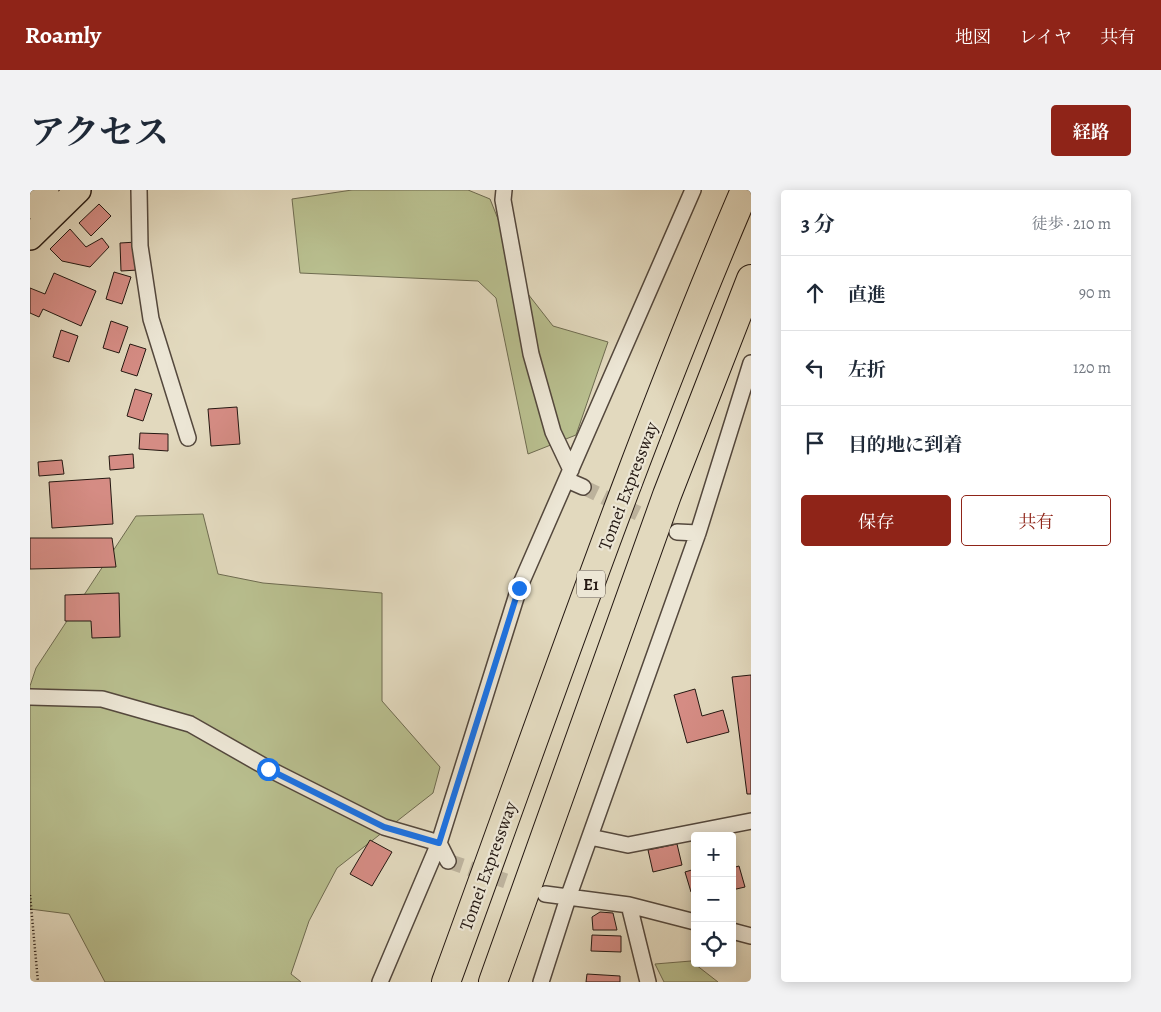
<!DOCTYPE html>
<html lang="ja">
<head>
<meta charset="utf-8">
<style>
	:root { --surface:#fff; --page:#f2f2f3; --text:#1f2937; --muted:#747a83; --line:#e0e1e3; --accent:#8f2418 }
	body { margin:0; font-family:Alegreya,"Noto Serif JP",serif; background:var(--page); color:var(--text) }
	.controls { position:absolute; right:15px; bottom:15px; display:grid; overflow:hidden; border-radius:5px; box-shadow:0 2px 12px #0003 }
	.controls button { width:45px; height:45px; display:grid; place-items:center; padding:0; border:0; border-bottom:1px solid var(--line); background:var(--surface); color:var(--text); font:25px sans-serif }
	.stop { position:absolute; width:15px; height:15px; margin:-11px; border:4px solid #1a73e8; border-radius:50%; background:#fff }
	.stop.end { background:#1a73e8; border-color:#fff; box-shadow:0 1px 5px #0008 }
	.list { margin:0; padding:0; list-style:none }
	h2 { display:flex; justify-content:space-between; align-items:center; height:65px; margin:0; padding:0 20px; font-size:21px }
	h2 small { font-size:16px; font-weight:400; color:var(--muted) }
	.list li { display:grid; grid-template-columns:32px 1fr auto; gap:15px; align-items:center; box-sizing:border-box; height:75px; padding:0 20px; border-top:1px solid var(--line) }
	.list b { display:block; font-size:19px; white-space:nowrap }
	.list em { font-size:16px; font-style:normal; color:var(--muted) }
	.actions { display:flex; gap:10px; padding:15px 20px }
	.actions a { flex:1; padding:11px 0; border:1px solid var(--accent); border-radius:5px; text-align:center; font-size:18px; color:var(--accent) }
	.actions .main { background:var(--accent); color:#fff }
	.icon { flex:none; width:28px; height:28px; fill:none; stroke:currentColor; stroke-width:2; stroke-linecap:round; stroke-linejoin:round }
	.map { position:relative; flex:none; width:721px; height:792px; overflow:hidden; border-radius:5px }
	header { display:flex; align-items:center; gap:30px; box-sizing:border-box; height:70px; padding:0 25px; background:var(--accent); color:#fff }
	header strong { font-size:24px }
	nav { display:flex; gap:28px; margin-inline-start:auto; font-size:18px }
	.intro { display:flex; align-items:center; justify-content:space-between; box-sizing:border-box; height:120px; padding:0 30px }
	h1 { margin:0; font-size:35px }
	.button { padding:12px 22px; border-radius:5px; background:var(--accent); color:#fff; font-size:18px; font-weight:700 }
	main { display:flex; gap:30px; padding:0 30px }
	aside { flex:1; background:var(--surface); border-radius:5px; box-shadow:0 2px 12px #0003 }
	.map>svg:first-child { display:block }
</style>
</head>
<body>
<header>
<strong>Roamly</strong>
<nav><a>地図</a><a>レイヤ</a><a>共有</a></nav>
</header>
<div class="intro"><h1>アクセス</h1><a class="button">経路</a></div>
<main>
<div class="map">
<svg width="721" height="792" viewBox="0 0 721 792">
	<rect width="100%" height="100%" fill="#e2d9be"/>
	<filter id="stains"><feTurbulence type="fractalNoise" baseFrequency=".004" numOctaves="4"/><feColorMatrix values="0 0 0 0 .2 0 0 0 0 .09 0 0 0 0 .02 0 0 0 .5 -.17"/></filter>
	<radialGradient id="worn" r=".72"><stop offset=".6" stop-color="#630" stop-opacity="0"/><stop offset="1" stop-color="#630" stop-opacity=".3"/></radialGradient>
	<path fill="#b8be8e" stroke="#6e6b50" d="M322 0H438L460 9 498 104 523 136 578 152 546 245 498 264 466 108 448 91 270 83 262 9Z
		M173 324 188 384 233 393 352 403V511L410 577 403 603 307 678 279 731 261 784 271 792H75L39 724 0 719V496L6 478 106 326Z
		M661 771 688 792H634L625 774Z"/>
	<path fill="#d58c84" stroke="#241812" d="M69 14 81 26 61 46 49 33Z
		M40 39 56 57 72 48 79 57 60 77 32 71 20 59Z
		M107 52 108 80 91 81 90 53Z
		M84 82 101 87 92 114 76 109Z
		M24 83 66 101 51 136 13 119 9 127 0 123V98L15 104Z
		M81 131 98 137 89 163 73 158Z
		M31 140 48 146 39 172 23 167Z
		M100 154 116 159 107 186 91 181Z
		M105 199 122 204 113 231 97 226Z
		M207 217 210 254 181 256 178 219Z
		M110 243 138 244V261L109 259Z
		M103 264 104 278 80 280 79 266Z
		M32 270 34 284 9 286 8 272Z
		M80 288 83 334 22 338 19 292Z
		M0 348H82L86 377 0 379Z
		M89 403 90 447 62 448 61 431H35V405Z
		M721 485V604H717L702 487Z
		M665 499 672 526 693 520 699 542 657 553 644 505Z
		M340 650 362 662 342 696 320 684Z
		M647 654 652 675 623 682 618 660Z
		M709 676 715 697 702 700V678Z
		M665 679V701L661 702 655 682Z
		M570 722 583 723 587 740H563L562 727Z
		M562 745 591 746V762L561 761Z
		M557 784 590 786V792H556Z"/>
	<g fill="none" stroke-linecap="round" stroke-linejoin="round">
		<path stroke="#bcb29c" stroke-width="15" stroke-dasharray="15 8" stroke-linecap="butt" d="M553 297 647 342
			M418 671 502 700"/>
		<defs>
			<path id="minor" d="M109 0 110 56 121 129 158 248
				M474 0 473 10 501 164 523 242 541 280
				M537 290 553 297
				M647 342 668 343
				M0 507 72 509 160 534 239 579 354 637 409 653 418 671
				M560 647 598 655 721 631
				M515 704 599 715 665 732
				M599 715 618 792
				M702 741 721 746
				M350 792 409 653 489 398 663 0
				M511 792 538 708 668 343 721 173"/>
			<path id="trunk" d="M0 16 16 0
				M0 47 48 0"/>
			<path id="motorway" d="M416 792C513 527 604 259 715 0
				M463 792 637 305 721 89"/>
		</defs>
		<use href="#minor" stroke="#54483d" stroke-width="18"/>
		<use href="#trunk" stroke="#241812" stroke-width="28"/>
		<use href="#motorway" stroke="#241812" stroke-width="30"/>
		<path stroke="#241812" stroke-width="2.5" stroke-dasharray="1 2.5" stroke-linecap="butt" d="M0 705 8 792"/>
		<use href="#minor" stroke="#ece6d5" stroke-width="15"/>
		<use href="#trunk" stroke="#e2d9be" stroke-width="25"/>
		<use href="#motorway" stroke="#e2d9be" stroke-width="28"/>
	</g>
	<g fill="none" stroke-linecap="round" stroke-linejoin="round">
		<path stroke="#1a73e8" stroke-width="6" d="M238 579 354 637 409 653 489 398"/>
	</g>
	<g text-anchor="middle" stroke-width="4.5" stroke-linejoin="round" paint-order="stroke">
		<rect fill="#ece6d5" stroke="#60564c" stroke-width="1" x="547" y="380.5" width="28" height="27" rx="4"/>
		<g font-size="16" font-weight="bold" fill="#241812">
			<text x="561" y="400">E1</text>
		</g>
		<g font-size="18" fill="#241812" stroke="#ece6d5">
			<text transform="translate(598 296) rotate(-69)" y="6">Tomei Expressway</text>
			<text transform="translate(458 676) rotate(-70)" y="6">Tomei Expressway</text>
		</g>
	</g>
	<rect width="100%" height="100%" filter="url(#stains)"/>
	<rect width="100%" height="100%" fill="url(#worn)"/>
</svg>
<div class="controls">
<button>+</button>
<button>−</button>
<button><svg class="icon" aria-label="locate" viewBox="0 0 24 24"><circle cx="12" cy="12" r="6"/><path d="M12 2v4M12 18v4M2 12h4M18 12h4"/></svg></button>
</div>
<div class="stop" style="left:238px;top:579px"></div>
<div class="stop end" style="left:489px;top:398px"></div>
</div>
<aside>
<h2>3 分<small>徒歩 · 210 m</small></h2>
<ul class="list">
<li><svg class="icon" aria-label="ahead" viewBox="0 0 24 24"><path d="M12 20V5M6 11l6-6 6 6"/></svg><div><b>直進</b></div><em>90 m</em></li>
<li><svg class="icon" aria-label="left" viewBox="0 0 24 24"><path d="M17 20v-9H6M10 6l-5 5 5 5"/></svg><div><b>左折</b></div><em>120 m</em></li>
<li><svg class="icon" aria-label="arrive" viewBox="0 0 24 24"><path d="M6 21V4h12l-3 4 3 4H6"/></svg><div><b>目的地に到着</b></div></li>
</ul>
<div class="actions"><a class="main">保存</a><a>共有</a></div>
</aside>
</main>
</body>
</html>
